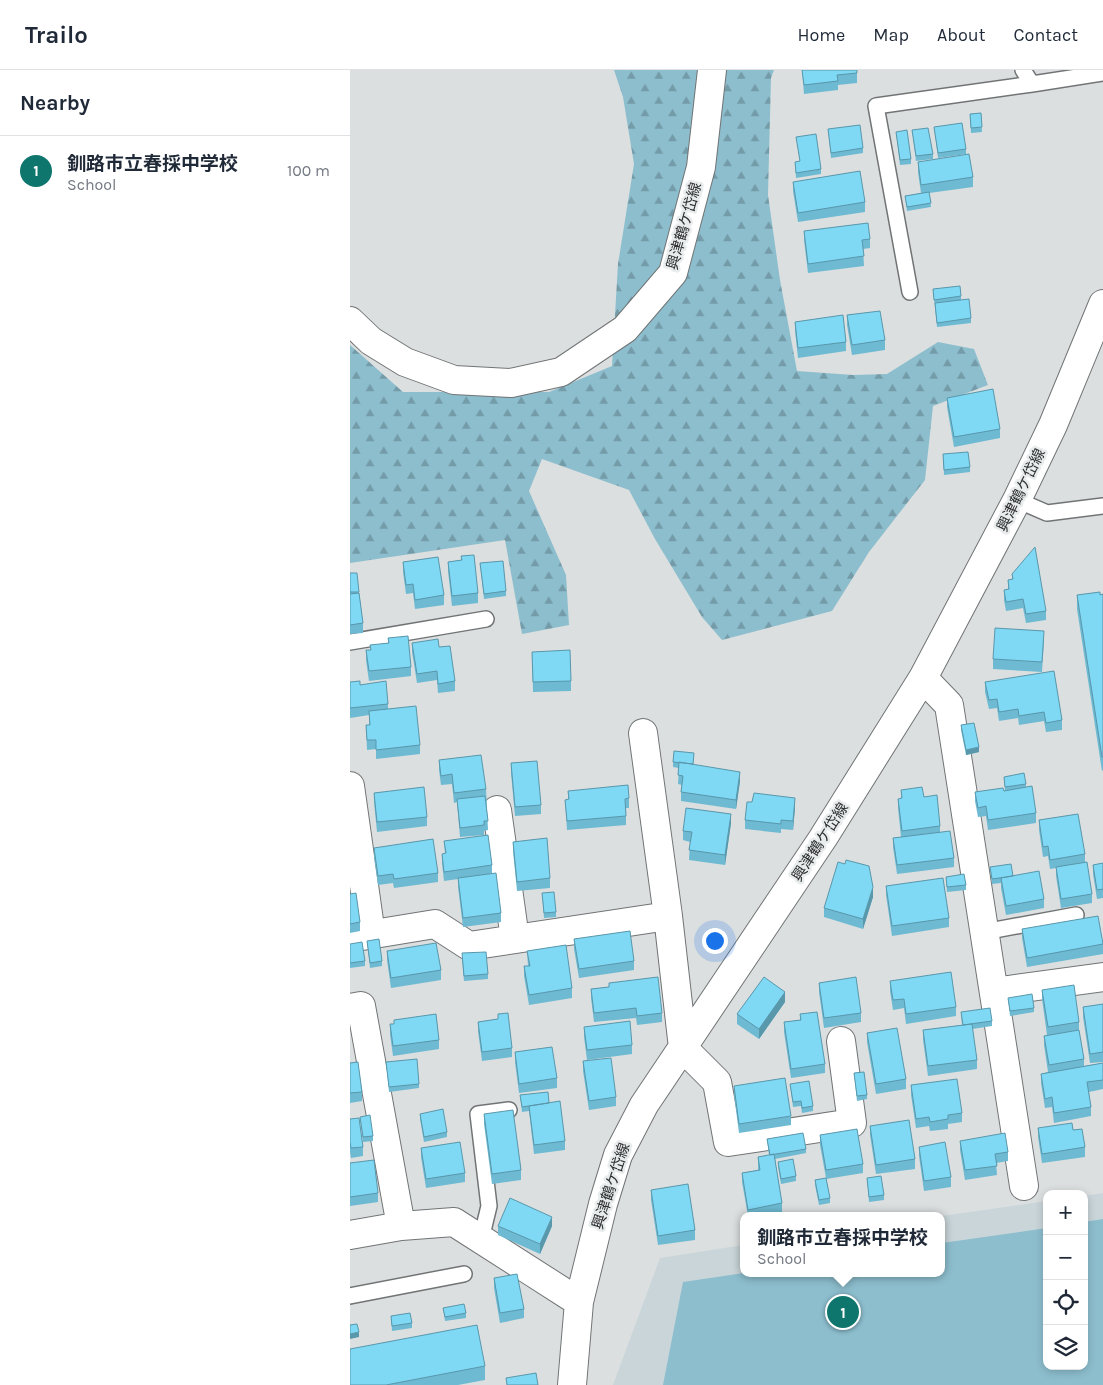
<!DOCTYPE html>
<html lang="en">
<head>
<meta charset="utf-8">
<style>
	:root { --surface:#fff; --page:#f2f2f3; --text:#1f2937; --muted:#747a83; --line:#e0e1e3; --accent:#0f766e }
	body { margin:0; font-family:Karla,"Noto Sans JP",sans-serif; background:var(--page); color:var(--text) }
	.controls { position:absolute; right:15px; bottom:15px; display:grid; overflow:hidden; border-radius:10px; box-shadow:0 2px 8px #0003 }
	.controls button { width:45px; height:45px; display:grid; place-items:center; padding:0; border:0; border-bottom:1px solid var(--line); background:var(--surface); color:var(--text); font:25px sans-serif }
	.you { position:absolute; left:364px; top:870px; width:18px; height:18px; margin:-12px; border:4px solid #fff; border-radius:50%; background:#1a73e8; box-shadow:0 0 0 8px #1a73e833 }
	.badge { display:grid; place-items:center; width:32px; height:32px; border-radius:50%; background:var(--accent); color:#fff; font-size:16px; font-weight:700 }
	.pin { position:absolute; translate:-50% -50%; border:2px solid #fff; box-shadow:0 1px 5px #0006 }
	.popup { position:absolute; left:390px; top:1142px; width:205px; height:65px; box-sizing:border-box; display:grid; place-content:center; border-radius:10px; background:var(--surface); filter:drop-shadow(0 1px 4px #0005); font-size:16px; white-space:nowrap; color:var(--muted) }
	.popup b { font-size:19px; color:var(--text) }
	.popup::after { content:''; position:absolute; left:50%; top:100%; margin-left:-10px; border:10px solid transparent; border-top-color:var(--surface) }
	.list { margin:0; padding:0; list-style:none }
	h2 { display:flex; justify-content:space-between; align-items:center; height:65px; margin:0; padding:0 20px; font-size:21px }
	h2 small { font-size:16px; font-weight:400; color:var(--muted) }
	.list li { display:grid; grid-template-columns:32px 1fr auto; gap:15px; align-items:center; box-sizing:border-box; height:70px; padding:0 20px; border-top:1px solid var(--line) }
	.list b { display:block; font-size:19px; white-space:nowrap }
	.list p { margin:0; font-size:16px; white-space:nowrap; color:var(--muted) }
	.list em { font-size:16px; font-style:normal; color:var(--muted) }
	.icon { flex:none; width:28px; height:28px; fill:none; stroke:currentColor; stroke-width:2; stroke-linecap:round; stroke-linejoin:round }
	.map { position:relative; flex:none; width:753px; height:1315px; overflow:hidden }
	header { display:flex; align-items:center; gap:30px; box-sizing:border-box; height:70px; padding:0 25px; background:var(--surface); border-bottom:1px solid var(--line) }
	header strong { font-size:24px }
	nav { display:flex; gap:28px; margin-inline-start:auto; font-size:18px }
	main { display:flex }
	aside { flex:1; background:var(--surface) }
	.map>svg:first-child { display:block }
</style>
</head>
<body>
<header>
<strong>Trailo</strong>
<nav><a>Home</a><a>Map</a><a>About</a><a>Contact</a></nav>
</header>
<main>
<aside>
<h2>Nearby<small></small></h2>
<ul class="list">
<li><span class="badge">1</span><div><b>釧路市立春採中学校</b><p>School</p></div><em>100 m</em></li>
</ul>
</aside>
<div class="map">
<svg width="753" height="1315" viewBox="0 0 753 1315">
	<defs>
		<pattern id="forest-firs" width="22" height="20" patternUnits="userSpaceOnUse" patternTransform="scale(1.25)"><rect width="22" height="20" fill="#8dbece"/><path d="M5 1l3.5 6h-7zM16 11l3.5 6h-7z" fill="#749ba8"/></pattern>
	</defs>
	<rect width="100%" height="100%" fill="#dbdfe0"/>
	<path fill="#c9d5d9" d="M753 1123V1315H263L310 1188 394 1175V1203H592V1146L697 1131V1296H734V1126Z"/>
	<path fill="url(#forest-firs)" d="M264 0H424L421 8 418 125 430 210 447 301 503 305 537 304 588 272 624 279 638 315 583 336 575 410 519 482 482 541 372 570 352 547 305 469 279 420 192 389 179 421 216 505 219 555 172 564 155 470 0 493V275L53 322H199L262 296 268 194 284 94 273 27Z"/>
	<path fill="#8dbece" d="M753 1149V1315H313L333 1212 394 1203H592V1173L697 1158V1296H734V1152Z"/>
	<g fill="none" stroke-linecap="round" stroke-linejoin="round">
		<defs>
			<path id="service" d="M673 0 682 14
				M560 222 526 36 682 14 753 3
				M667 430 697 443 753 436
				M0 572 136 549
				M634 862 726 845
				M131 1169 139 1136 128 1044 159 1040
				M0 1226 114 1204"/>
			<path id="minor" d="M0 251 21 271 55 292 104 310 161 313 211 302 275 259 323 203 351 97 362 0
				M573 608 599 635 674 1116
				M293 663 318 846 333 978 367 1012 378 1072 502 1053 491 971
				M0 716 21 865
				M147 740 165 869
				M0 868 85 854 119 876 318 846
				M644 922 753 907
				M0 938 11 936 51 1156
				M0 1165 51 1156 104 1152 229 1232
				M222 1315 229 1232 253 1134 268 1085 294 1035 473 768 573 608 667 430 703 355 753 234"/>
		</defs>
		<use href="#service" stroke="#717475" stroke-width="18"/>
		<use href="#minor" stroke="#717475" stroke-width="30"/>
		<use href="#service" stroke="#fff" stroke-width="15"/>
		<use href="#minor" stroke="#fff" stroke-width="28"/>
	</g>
	<path fill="#6dbad2" d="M452 0H507V13L488 15V20L454 24Z
		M631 43 632 62 621 63 620 44Z
		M584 57 616 79V84L588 88Z
		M478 59 513 78V83L481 88Z
		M562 60 583 84V89L566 91Z
		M546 62 561 89V94L550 95Z
		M446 67 471 99V104L446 108 445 92 450 91Z
		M568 92 623 107V117L579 123 581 137 557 141 555 126 571 123 568 102Z
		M443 112 515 132V142L448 152 443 121Z
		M454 161 520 169V178L513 179 514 196 458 203 454 170Z
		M583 219 611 226V230L621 248V253L587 257Z
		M497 245 535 270V280L502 285 497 255Z
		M445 252 496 272V281L448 288 445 261Z
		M597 328 650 359V368L604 377 597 337Z
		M593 384 620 397V402L594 405Z
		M111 486 128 523V533L102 536 98 501V492L111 490Z
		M53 492 94 525V535L65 539 63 523 56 524 53 502Z
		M130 493 156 521V526L134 529Z
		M0 503 9 522 13 553V563L0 564Z
		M662 504 696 541V550L676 553 673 538 656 541 654 530V520H658V510L662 509Z
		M753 524V700L752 701 727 539V525Z
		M38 568 61 597V606L19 611 16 590V580H20L38 573Z
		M694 570 692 602 643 599V589Z
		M62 573 89 577 105 611V621L88 623 87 610 67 613 62 582Z
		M182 582 221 611V621L183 622Z
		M0 612 38 634V639L70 675V684L26 689V679L17 680 16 655H19V645L0 648Z
		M635 612 712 650V660L696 662 694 651 669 655 668 648 649 651 647 638 639 639 635 622Z
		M611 655 629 682 616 685 611 660Z
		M344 687 343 695 390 711 386 739 331 731V722L332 715 328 714 329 698 323 697V692Z
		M89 690 136 719 138 760 134 761V765L110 767 107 732 104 733 102 714 91 715 89 700Z
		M161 693 191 735V744L165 746 161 703Z
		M654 707 676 714V717L686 743V753L638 760 636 746 628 747 625 731V722L655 720Z
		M551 720 574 727 590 756V762L604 788V797L547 804 543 777V768L551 767 548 738V729H551Z
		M218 721 279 728V738H276V755L217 760 215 730 218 729Z
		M24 723 77 747V756L27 762 24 732Z
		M445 737 443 760 431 759V763L395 759V750Z
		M689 750 735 784V792L742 824V833L711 838 706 806V798L700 799 698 786 693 787 689 760Z
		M381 753 375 795 339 790 340 772 333 770V761Z
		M94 771 142 795V803L151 843V852L113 857 108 817V809L94 811 92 793V784H95Z
		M163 772 200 808V818L167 821 163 781Z
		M24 778 88 803V812L44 818 43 813 28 815 24 787Z
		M753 793V828L747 829 743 804V795Z
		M640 797 663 806 694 829V838L656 845 651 818V813L642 814Z
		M596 807 616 815V820L597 822Z
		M536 816 599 848V857L542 866 536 825Z
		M192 823 206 842V847L194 848Z
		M0 824 10 852V861L0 863Z
		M523 827 513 859 474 847V838Z
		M672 859 753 874V884L677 897 672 868Z
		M224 869 284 891V900L229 908 224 879Z
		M17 871 32 891V896L20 898Z
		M0 874 15 891V896L0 898Z
		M37 881 91 900V910L41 918 37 890Z
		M177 881 222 918V928L179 935 174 906V896H178Z
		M112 888 138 904V909L114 911Z
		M540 911 606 937V946L556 954 554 938 543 940 540 921Z
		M469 913 511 943V952L474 958 469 922Z
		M259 917 312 943V952L287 955 286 948 244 952 241 928V919Z
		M692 920 729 952V962L734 989V996L753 993V1019L739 1022 741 1037V1046L704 1053 702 1037 695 1038 691 1013V1004L698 1002 694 975V966L697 965 692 929Z
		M658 928 684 938V942L660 946Z
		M435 932 409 969 387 954V944Z
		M753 934V992L740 993 733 947V937Z
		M611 942 642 951V956L622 959 627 990V999L578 1006 573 970V960L612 955Z
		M148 944 162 978V987L132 991 128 961V952L148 949Z
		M450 944 475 994V1003L441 1008 434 962V952L450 950Z
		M40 954 89 970V979L43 986 40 964Z
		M234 957 282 975V984L237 990 234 967Z
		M517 963 556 1009V1019L526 1024 517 972Z
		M165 982 207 1008V1018L169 1023 165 992Z
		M233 991 266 1027V1036L239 1040 233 1001Z
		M36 992 69 1014V1018L39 1022Z
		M0 993 12 1022V1031L0 1033Z
		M504 1003 517 1025V1029L507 1031Z
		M440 1014 463 1036V1041L452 1043 451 1036 443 1037Z
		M561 1015 612 1043V1052L598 1054V1059L580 1061 579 1056 566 1058 561 1025Z
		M384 1016 441 1046V1055L389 1063 384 1025Z
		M170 1025 199 1033 215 1071V1080L184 1084 179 1041 172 1042Z
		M70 1044 97 1062V1067L74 1072 70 1049Z
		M134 1044 171 1100V1110L142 1114 134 1054Z
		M10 1047 23 1066V1071L13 1072Z
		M0 1049 13 1077V1086L1 1088 0 1082Z
		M520 1056 565 1089V1099L526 1104 520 1065Z
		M688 1058 723 1060 735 1077V1087L692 1093 688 1067Z
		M470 1065 513 1094V1103L476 1109 480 1128V1133L469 1135 465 1115V1110L476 1108 470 1075Z
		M417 1069 456 1079V1083L425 1089 432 1133V1143L416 1146H398L392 1112V1103L408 1100V1087L419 1085Z
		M610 1071 658 1082V1091L646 1093 647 1105 615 1110 610 1080Z
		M569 1077 601 1107V1117L574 1121 569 1086Z
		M71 1078 115 1103V1112L76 1118 71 1087Z
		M428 1092 446 1106V1111L431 1114 428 1097Z
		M0 1093 28 1123V1132L0 1136Z
		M517 1108 534 1125V1130L519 1132Z
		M301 1120 345 1160V1170L308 1175 301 1130Z
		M148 1156H202L190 1184 148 1165Z
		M144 1208 174 1239V1248L150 1253 144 1218Z
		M93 1238 116 1243V1248L95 1251Z
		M41 1246 62 1253V1258L42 1261Z
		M135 1296V1310L108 1315H0Z"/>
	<path fill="#5997ab" d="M629 677V682L616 685V680Z
		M390 702V711L386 739V730Z
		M445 728V737L443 760V751Z
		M381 744V753L375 795V785Z
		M523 817V827L513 859V849Z
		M435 922V932L409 969V959Z
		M202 1147V1156L190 1184V1174Z
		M9 1262V1267L0 1269V1264Z"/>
	<path fill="#7fd8f4" stroke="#5997ab" d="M452 0H507V3L487 5 488 11 454 15Z
		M631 43 632 57 621 58 620 44Z
		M612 53 616 79 588 83 584 57Z
		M510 55 513 78 481 83 478 59Z
		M578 58 583 84 566 86 562 60Z
		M557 60 561 89 550 90 546 62Z
		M466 64 471 99 446 103 445 92 450 91 446 67Z
		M619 84 623 107 571 115 568 92Z
		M510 101 515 132 448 143 443 112Z
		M579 122 581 133 557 137 555 126Z
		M518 153 520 169 512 170 514 186 458 194 454 161Z
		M610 216 611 226 584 230 583 219Z
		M619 229 621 248 587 253 585 233Z
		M530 241 535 270 502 275 497 245Z
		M493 245 496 272 448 278 445 252Z
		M643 319 650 359 604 367 597 328Z
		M618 382 620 397 594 400 593 384Z
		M685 477 696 541 676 544 673 529 656 532 654 520 659 519 658 510 663 509 662 504Z
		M124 485 128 523 102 526 98 492 112 490 111 486Z
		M88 487 94 525 65 530 63 514 56 515 53 492Z
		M153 491 156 521 134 524 130 493Z
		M0 503H7L9 522H0Z
		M750 522V525L753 524V687H752L727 525Z
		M9 523 13 553 0 555V524Z
		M645 558 694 561 692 592 643 589Z
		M58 566 61 597 19 601 16 580H21L20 575 39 573 38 568Z
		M88 569 89 577 100 576 105 611 88 614 87 601 67 604 62 573Z
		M220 580 221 611 183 612 182 582Z
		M704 601 712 650 696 653 694 642 669 646 668 639 649 642 647 629 639 630 635 612Z
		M10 611V615L36 611 38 634 0 638V612Z
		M66 636 70 675 26 680V670H17L16 655H20L19 641Z
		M624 653 629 677 616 680 611 655Z
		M324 681 344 683 343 694 323 692Z
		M131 685 136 719 104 723 102 704 91 706 89 690Z
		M187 691 191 735 165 737 161 693Z
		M329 692 390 702 386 730 331 722 333 706 328 705Z
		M674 703 676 714 655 717 654 707Z
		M278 715 279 728 275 729 276 746 217 751 215 730 219 729 218 721Z
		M682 716 686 743 638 750 636 736 628 738 625 722 653 718 654 721Z
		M74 717 77 747 27 752 24 723Z
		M572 717 574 727 587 725 590 756 552 761 548 729 552 728 551 720Z
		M404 723 445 728 443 751 431 750V754L395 750 397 732H402Z
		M135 726 138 751H134V755L110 758 107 729Z
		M336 738 381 744 375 785 339 780 342 762 333 761Z
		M728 744 735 784 700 790 698 776 693 777 689 750Z
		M600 761 604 788 547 795 543 768Z
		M138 765 142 795 94 802 92 784 96 783 94 771Z
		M197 768 200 808 167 812 163 772Z
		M83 769 88 803 44 809 43 804 28 806 24 778Z
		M496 790 519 796 523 817 513 849 474 838 488 792 495 794Z
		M737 792 742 824 711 829 706 797Z
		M753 793V819L747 820 743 795Z
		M661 794 663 806 642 809 640 797Z
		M689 801 694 829 656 836 651 808Z
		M146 803 151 843 113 848 108 808Z
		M614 804 616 815 597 817 596 807Z
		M593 808 599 848 542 856 536 816Z
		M204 822 206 842 194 843 192 823Z
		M6 823 10 852 0 854V824Z
		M748 846 753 874 677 888 672 859Z
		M280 861 284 891 229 899 224 869Z
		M29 869 32 891 20 893 17 871Z
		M12 872 15 891 0 893V874Z
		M86 873 91 900 41 908 37 881Z
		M216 875 222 918 179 925 174 896H180L177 881Z
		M136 882 138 904 114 906 112 883Z
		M601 902 606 937 556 944 554 929 543 930 540 911Z
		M308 907 312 943 287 946 286 938 244 943 241 919 259 917V913Z
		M414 907 435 922 409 959 387 944Z
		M506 907 511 943 474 948 469 913Z
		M724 915 729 952 698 957 692 920Z
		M682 924 684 938 660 941 658 928Z
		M753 934V982L740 984 733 937Z
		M640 938 642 951 613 955 611 942Z
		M467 942 475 994 441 999 434 952 451 950 450 944Z
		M158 943 162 978 132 982 128 952 148 949V944Z
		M86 944 89 970 43 976 40 954H44V950Z
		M280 951 282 975 237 980 234 957Z
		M622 954 627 990 578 996 573 960Z
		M547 958 556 1009 526 1014 517 963Z
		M729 960 734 989 699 995 694 966Z
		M202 977 207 1008 169 1014 165 982Z
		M261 988 266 1027 239 1031 233 991Z
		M67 989 69 1014 39 1017 36 992Z
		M8 992 12 1022 0 1023V993Z
		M753 993V1010L737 1012 741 1037 704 1043 702 1027 695 1029 691 1004Z
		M514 1002 517 1025 507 1026 504 1003Z
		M435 1008 441 1046 389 1054 384 1016Z
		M607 1009 612 1043 598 1045V1049L580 1052 579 1047 566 1049 561 1015Z
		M459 1011 463 1036 452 1038 451 1031 443 1032 440 1014Z
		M198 1022 199 1033 172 1037 170 1025Z
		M210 1031 215 1071 184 1075 179 1036Z
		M93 1039 97 1062 74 1067 70 1044Z
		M163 1040 171 1100 142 1104 134 1044Z
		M20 1045 23 1066 13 1067 10 1047Z
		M9 1048 13 1077 1 1078 0 1072V1049Z
		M559 1050 565 1089 526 1095 520 1056Z
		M722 1053 723 1060 732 1059 735 1077 692 1084 688 1058Z
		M507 1059 513 1094 476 1100 470 1065Z
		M453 1063 456 1079 420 1085 417 1069Z
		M655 1063 658 1082 645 1084 647 1096 615 1100 610 1071Z
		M110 1072 115 1103 76 1109 71 1078Z
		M595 1072 601 1107 574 1111 569 1077Z
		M424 1084 432 1133 398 1140 392 1103 410 1100 408 1087Z
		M443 1089 446 1106 431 1109 428 1092Z
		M24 1090 28 1123 0 1127V1093Z
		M531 1106 534 1125 519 1127 517 1108Z
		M476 1108 480 1128 469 1130 465 1110Z
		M338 1114 345 1160 308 1166 301 1120Z
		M160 1128 202 1147 190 1174 148 1156Z
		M167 1204 174 1239 150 1243 144 1208Z
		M114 1234 116 1243 95 1247 93 1238Z
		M60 1243 62 1253 42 1256 41 1246Z
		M7 1254 9 1262 0 1264V1255Z
		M127 1255 135 1296 36 1315H0V1279Z
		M186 1303 188 1315H157L156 1308Z"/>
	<g text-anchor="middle" stroke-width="5" stroke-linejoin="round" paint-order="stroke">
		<g font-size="15" fill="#2e2f30" stroke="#e8eced">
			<text transform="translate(334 156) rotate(-74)" y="5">興津鶴ケ岱線</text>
			<text transform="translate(671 420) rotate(-64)" y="5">興津鶴ケ岱線</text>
			<text transform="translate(470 772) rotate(-57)" y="5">興津鶴ケ岱線</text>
			<text transform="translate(261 1116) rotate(-72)" y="5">興津鶴ケ岱線</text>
		</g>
	</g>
</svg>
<div class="controls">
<button>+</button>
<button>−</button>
<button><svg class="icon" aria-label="locate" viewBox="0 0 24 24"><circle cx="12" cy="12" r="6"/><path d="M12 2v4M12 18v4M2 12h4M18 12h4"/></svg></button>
<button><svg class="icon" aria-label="layers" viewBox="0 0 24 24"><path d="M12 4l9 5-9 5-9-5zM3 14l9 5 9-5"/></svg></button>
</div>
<div class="you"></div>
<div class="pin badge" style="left:493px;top:1242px">1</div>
<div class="popup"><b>釧路市立春採中学校</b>School</div>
</div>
</main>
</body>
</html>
